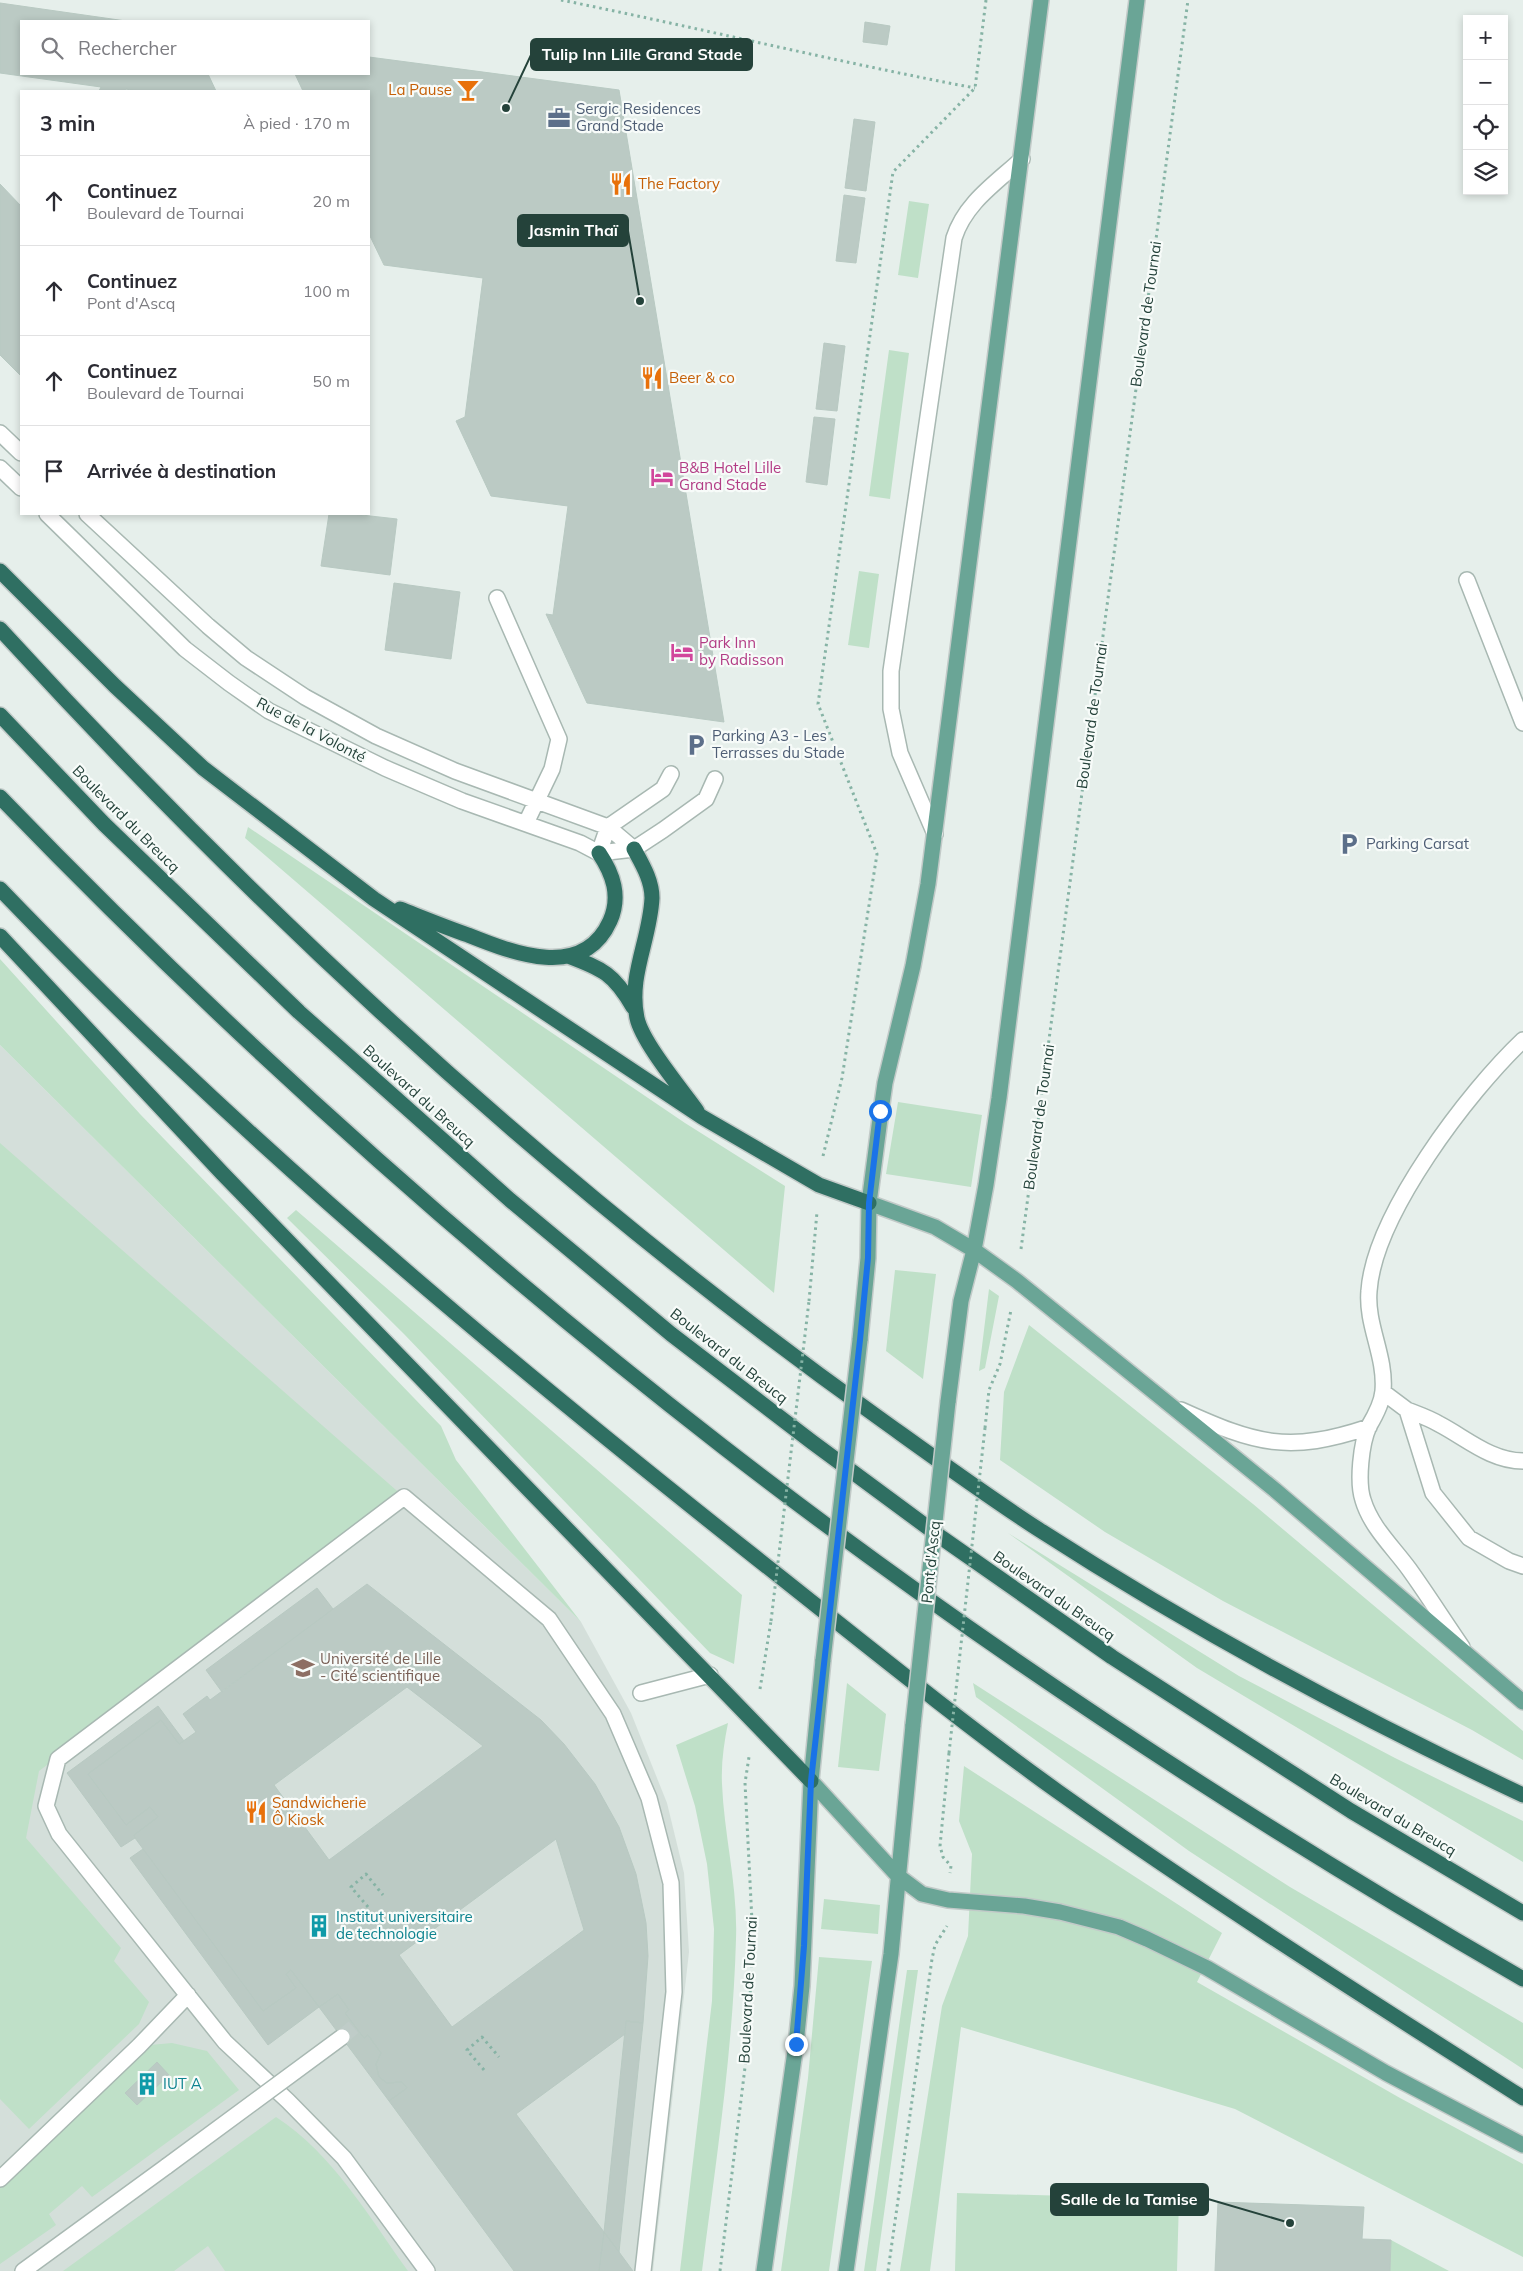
<!DOCTYPE html>
<html lang="fr">
<head>
<meta charset="utf-8">
<style>
	:root { --surface:#fff; --page:#f2f2f3; --text:#2b2b33; --muted:#7c7c81; --line:#e1e1e2 }
	body { margin:0; font-family:Mulish,sans-serif; background:var(--page); color:var(--text) }
	.controls { position:absolute; right:15px; top:15px; display:grid; overflow:hidden; border-radius:0px; box-shadow:0 2px 8px #0003 }
	.controls button { width:45px; height:45px; display:grid; place-items:center; padding:0; border:0; border-bottom:1px solid var(--line); background:var(--surface); color:var(--text); font:25px sans-serif }
	.stop { position:absolute; width:15px; height:15px; margin:-11px; border:4px solid #1a73e8; border-radius:50%; background:#fff }
	.stop.end { background:#1a73e8; border-color:#fff; box-shadow:0 1px 5px #0008 }
	.list { margin:0; padding:0; list-style:none }
	h2 { display:flex; justify-content:space-between; align-items:center; height:65px; margin:0; padding:0 20px; font-size:21px }
	h2 small { font-size:16px; font-weight:400; color:var(--muted) }
	.list li { display:grid; grid-template-columns:32px 1fr auto; gap:15px; align-items:center; box-sizing:border-box; height:90px; padding:0 20px; border-top:1px solid var(--line) }
	.list b { display:block; font-size:19px; white-space:nowrap }
	.list p { margin:0; font-size:16px; white-space:nowrap; color:var(--muted) }
	.list em { font-size:16px; font-style:normal; color:var(--muted) }
	.icon { flex:none; width:28px; height:28px; fill:none; stroke:currentColor; stroke-width:2; stroke-linecap:round; stroke-linejoin:round }
	.map { position:relative; flex:none; width:1523px; height:2271px; overflow:hidden }
	.search { position:absolute; background:var(--surface); box-shadow:0 2px 8px #0003; left:20px; top:20px; width:350px; height:55px; display:flex; align-items:center; gap:12px; box-sizing:border-box; padding:0 18px; border-radius:0px; color:var(--muted); font-size:19px }
	.panel { position:absolute; background:var(--surface); box-shadow:0 2px 8px #0003; left:20px; top:90px; width:350px; height:425px; border-radius:0px }
	.map>svg:first-child { display:block }
</style>
</head>
<body>
<div class="map">
<svg width="1523" height="2271" viewBox="0 0 1523 2271">
	<rect width="100%" height="100%" fill="#e6efeb"/>
	<path fill="#d4dfda" d="M0 1045 581 1622 631 1713 667 1803 684 1873 689 1952 653 2271H0Z"/>
	<path fill="#bfe0c8" d="M909 201 929 204 918 278 898 275Z
		M889 350 909 353 890 499 869 496Z
		M859 571 879 574 869 648 848 645Z
		M248 827 685 1123 785 1186 774 1293 245 838Z
		M0 959 140 1114 441 1426 456 1460 581 1622 0 1045Z
		M898 1102 982 1115 971 1187 886 1174Z
		M0 1143 404 1497 39 1771 26 1838 121 1948 114 1961 149 2002 139 2024 29 2129 0 2099Z
		M296 1210 742 1595 734 1664 710 1653 404 1334 287 1218Z
		M895 1270 936 1274 923 1379 886 1351Z
		M989 1289 999 1296 985 1368 979 1371Z
		M1029 1325 1253 1504 1523 1731V1760L1472 1730 1223 1601 1105 1532 1000 1460 1004 1392Z
		M1008 1533 1239 1676 1395 1758 1523 1821V1862L1197 1668Z
		M847 1683 886 1714 879 1771 838 1767Z
		M973 1683 1290 1887 1523 2023V2069L1189 1851 976 1697Z
		M728 1723C724 1743 721 1763 722 1784 724 1835 738 1887 736 1939 733 2050 716 2161 702 2271H680L712 2001 714 1929 707 1864 695 1806 676 1745Z
		M964 1766 1222 1933 1197 1982 1400 2098 1523 2164V2257L1235 2109 961 2027 930 2271H900L942 2006 968 1936 972 1854 959 1821Z
		M824 1899 880 1905 878 1934 821 1929Z
		M819 1957 872 1961 829 2271H781L808 2078Z
		M907 1970H918L876 2271H864Z
		M172 2043 207 2051 239 2090 92 2197 82 2186 49 2214 56 2225 0 2264V2179L139 2046Z
		M276 2117C333 2154 369 2217 408 2271H225L208 2246 174 2271H63Z
		M957 2193 1179 2199 1177 2271H955Z
		M1391 2240 1449 2271H1390Z"/>
	<path fill="#bbcac4" stroke="#b8c9c2" fill-rule="evenodd" d="M0 3 126 21H21V74H208L216 91H135L126 89 125 91H99L101 87 0 73Z
		M865 22 890 26 887 45 863 42Z
		M369 57 619 90 724 722 587 703 546 614 553 615 568 506 491 496 456 421 465 417 483 278 384 265 369 234V91H303L295 74H369Z
		M854 119 875 122 866 191 845 188Z
		M0 184 21 206V376L0 355Z
		M844 195 865 198 856 263 836 261Z
		M824 343 845 346 837 411 816 409Z
		M814 417 835 419 827 485 806 482Z
		M329 514H353L397 519 390 575 321 566Z
		M394 583 460 592 451 659 385 650Z
		M367 1584 541 1720 564 1744 595 1784 619 1827 636 1874 646 1923 648 1956 643 2023 626 2021 625 2034 516 2114 604 2232 599 2271H514L389 2101 407 2088 402 2082 387 2083 379 2077 376 2064 381 2053 368 2035 364 2038 345 2013 349 2010 338 1994 319 2007 291 1970 286 1974 296 1988 263 2011 135 1838 134 1835 158 1817 150 1807 126 1825 88 1774 161 1720 179 1744 196 1732 183 1714 207 1696 210 1700ZM407 1687 483 1746 329 1860 274 1785ZM556 1839 584 1930 452 2027 399 1955Z
		M317 1588 333 1609 222 1692 206 1670Z
		M158 1706 184 1741 179 1744 161 1720 88 1774 126 1825 150 1807 158 1817 134 1835 135 1838 121 1847 67 1773Z
		M143 1849 263 2011 296 1988 286 1974 291 1970 319 2007 268 2045 130 1858Z
		M338 1994 349 2010 345 2013 364 2038 368 2035 381 2053 376 2064 379 2077 387 2083 402 2082 407 2088 389 2101 319 2007Z
		M626 2021 643 2023 619 2252 604 2232Z
		M157 2062 169 2075 137 2105 125 2093Z
		M1218 2202 1364 2207 1362 2239 1391 2240 1390 2271H1215Z
		M604 2232 619 2252 633 2271H599Z"/>
	<g fill="none" stroke-linecap="round" stroke-linejoin="round">
		<path stroke="#bfccc8" stroke-width="15" stroke-dasharray="15 8" stroke-linecap="butt" d="M342 2037 355 2026"/>
		<defs>
			<path id="lane" d="M0 433 21 453
				M0 468 21 488
				M47 514 185 649 229 683 269 711 385 768 462 801 580 843 599 853
				M87 514 208 626 246 658 305 697 376 736 455 771 608 827 634 849
				M1467 580 1523 723
				M497 598 559 739 552 769 526 823
				M935 834 900 753 891 709V671L954 238C965 203 996 183 1022 159
				M599 853 634 849 663 830 706 799 715 779
				M599 853 608 827 663 789 671 774
				M1383 1392 1407 1410 1433 1493 1469 1538 1509 1561 1523 1566
				M1181 1410C1256 1444 1288 1454 1369 1427
				M1407 1410C1417 1414 1429 1418 1439 1424 1466 1438 1491 1461 1523 1461
				M1462 1647C1444 1621 1427 1594 1409 1569 1393 1547 1371 1527 1363 1500 1357 1482 1361 1443 1369 1426 1375 1416 1382 1402 1383 1391 1386 1356 1366 1325 1369 1291 1374 1215 1469 1091 1523 1040
				M641 1693 710 1675
				M0 2179 139 2046 188 1995
				M427 2271 344 2158 288 2101 225 2042 59 1834 46 1806 58 1759 404 1497 549 1619 613 1714 649 1798 671 1883 674 1992 643 2271"/>
			<path id="street" d="M23 2271 167 2166"/>
			<path id="primary" d="M869 1203 935 1227 974 1250 1017 1281 1275 1490 1523 1702
				M860 1340 868 1258 869 1203 881 1111 885 1083 913 966 928 884 1041 0
				M948 1402 961 1301 974 1250 986 1185 999 1098 1137 0
				M811 1781 898 1876 922 1894 948 1900 1024 1906 1060 1912 1119 1927 1147 1939 1207 1968 1386 2073 1523 2145
				M764 2271 796 2044 802 1986 811 1781 823 1660
				M846 2271 891 1954 913 1725"/>
			<path id="highway" d="M0 571 115 686 203 768 374 899 702 1117 819 1185 869 1203
				M0 629C266 920 558 1189 879 1418 932 1456 984 1494 1038 1529 1193 1629 1357 1717 1523 1795
				M0 715 104 824 299 1012 510 1200 671 1334 812 1442 942 1538 1112 1657 1351 1811 1523 1913
				M0 797C225 1030 467 1248 722 1446 976 1643 1245 1819 1523 1979
				M634 849C642 864 652 880 652 898 650 940 628 976 637 1018 642 1042 682 1090 697 1111
				M0 889C57 948 114 1006 174 1062 359 1237 555 1399 755 1557 855 1636 954 1717 1057 1791 1209 1899 1366 1998 1523 2098
				M400 909C423 918 445 927 468 935 513 953 583 981 610 921 621 896 613 874 599 853
				M0 936 222 1173 811 1781
				M568 956C603 969 614 974 633 1007"/>
		</defs>
		<use href="#lane" stroke="#a8b8b2" stroke-width="18"/>
		<use href="#street" stroke="#a8b8b2" stroke-width="18"/>
		<use href="#primary" stroke="#c2cac8" stroke-width="18"/>
		<use href="#highway" stroke="#c2cac8" stroke-width="18"/>
		<path stroke="#86b3a5" stroke-width="3" stroke-dasharray="2.5 4" stroke-linecap="butt" d="M561 0C700 28 837 62 975 88
			M823 1156 842 1078 877 854 818 704 893 172 975 88 986 0
			M1021 1249 1188 0
			M809 1301 817 1212
			M985 1428 989 1390 1000 1364 1011 1310
			M760 1689 771 1621
			M949 1753 940 1846 943 1857 951 1866 950 1873
			M368 1907 351 1887 366 1874 383 1895
			M484 2070 467 2050 482 2037 499 2057
			M720 2271 747 2051 753 1941 745 1783 749 1757
			M888 2271 932 1959 935 1945 947 1926"/>
		<use href="#lane" stroke="#fff" stroke-width="15"/>
		<use href="#street" stroke="#fff" stroke-width="15"/>
		<use href="#primary" stroke="#6aa596" stroke-width="15"/>
		<use href="#highway" stroke="#2f6f62" stroke-width="15"/>
		<defs>
			<path id="street-bridge" d="M167 2166 342 2037"/>
			<path id="primary-bridge" d="M823 1660 860 1340
				M913 1725 948 1402"/>
		</defs>
		<use href="#street-bridge" stroke="#a8b8b2" stroke-width="18" stroke-linecap="butt"/>
		<use href="#primary-bridge" stroke="#c2cac8" stroke-width="18" stroke-linecap="butt"/>
		<path stroke="#86b3a5" stroke-width="3" stroke-dasharray="2.5 4" stroke-linecap="butt" d="M771 1621 809 1301
			M949 1753 985 1428"/>
		<use href="#street-bridge" stroke="#fff" stroke-width="15"/>
		<use href="#primary-bridge" stroke="#6aa596" stroke-width="15"/>
	</g>
	<g fill="none" stroke-linecap="round" stroke-linejoin="round">
		<path stroke="#1a73e8" stroke-width="6" d="M796 2044 804 1946 811 1781 860 1340 868 1258 869 1203 880 1111"/>
	</g>
	<defs>
		<symbol id="bar-bare" viewBox="-9 -9 18 18"><path d="M-6-5H6L.8 .8V4.5H3.5V6h-7V4.5H-.8V.8Z" fill="#e8710a" stroke="#f7fbf9" stroke-width="2.5" paint-order="stroke"/></symbol>
		<symbol id="office-bare" viewBox="-9 -9 18 18"><path d="M-6-3h4V-5.5h4V-3h4V5H-6ZM-1-4.5V-3h2v-1.5ZM-6 0V1H6V0Z" fill="#5c6f8a" stroke="#f7fbf9" stroke-width="2.5" paint-order="stroke"/></symbol>
		<symbol id="restaurant-bare" viewBox="-9 -9 18 18"><path d="M-5-6h1v4h1v-4h1v4h1v-4h1v5L-1.5 .5V6h-2V.5L-5-1ZM5-6V6H3V1.5H1.5Q1.5-4 5-6Z" fill="#e8710a" stroke="#f7fbf9" stroke-width="2.5" paint-order="stroke"/></symbol>
		<symbol id="hotel-bare" viewBox="-9 -9 18 18"><path d="M-6-4.5h1.5V1H6V5H4.5V3h-9V5H-6ZM-4 0a1.8 1.8 0 1 1 3.6 0ZM.5 0V-2.5h3Q6-2.5 6 0Z" fill="#d1479c" stroke="#f7fbf9" stroke-width="2.5" paint-order="stroke"/></symbol>
		<symbol id="parking-bare" viewBox="-9 -9 18 18"><path d="M-3.5-5.5H1a3.5 3.5 0 0 1 0 7H-1V5.5H-3.5ZM-1-3.4V-.6H.8a1.4 1.4 0 0 0 0-2.8Z" fill="#5c6f8a" stroke="#f7fbf9" stroke-width="2.5" paint-order="stroke"/></symbol>
		<symbol id="university-bare" viewBox="-9 -9 18 18"><path d="M0-5L7-2L0 1L-7-2ZM-4 1L0 2.5L4 1V4Q0 6-4 4Z" fill="#8d6e63" stroke="#f7fbf9" stroke-width="2.5" paint-order="stroke"/></symbol>
		<symbol id="building-bare" viewBox="-9 -9 18 18"><path d="M-4-6H4V6H1V3H-1V6H-4ZM-2.5-4.3h1.7v1.8h-1.7ZM.8-4.3h1.7v1.8H.8ZM-2.5-1h1.7V.8h-1.7ZM.8-1h1.7V.8H.8Z" fill="#0f9aa8" stroke="#f7fbf9" stroke-width="2.5" paint-order="stroke"/></symbol>
	</defs>
	<g fill-rule="evenodd">
		<use href="#bar-bare" x="452" y="74" width="32" height="32"/>
		<use href="#office-bare" x="543" y="102" width="32" height="32"/>
		<use href="#restaurant-bare" x="605" y="168" width="32" height="32"/>
		<use href="#restaurant-bare" x="636" y="362" width="32" height="32"/>
		<use href="#hotel-bare" x="646" y="461" width="32" height="32"/>
		<use href="#hotel-bare" x="666" y="636" width="32" height="32"/>
		<use href="#parking-bare" x="680" y="729" width="32" height="32"/>
		<use href="#parking-bare" x="1333" y="828" width="32" height="32"/>
		<use href="#university-bare" x="287" y="1652" width="32" height="32"/>
		<use href="#restaurant-bare" x="240" y="1796" width="32" height="32"/>
		<use href="#building-bare" x="303" y="1910" width="32" height="32"/>
		<use href="#building-bare" x="131" y="2068" width="32" height="32"/>
	</g>
	<g text-anchor="middle" stroke-width="4.5" stroke-linejoin="round" paint-order="stroke">
		<g font-size="15" fill="#c56008" stroke="#f7fbf9" text-anchor="start">
			<text x="452" y="95" text-anchor="end">La Pause</text>
			<text x="638" y="189">The Factory</text>
			<text x="669" y="383">Beer &amp; co</text>
			<text x="272" y="1808">Sandwicherie<tspan x="272" dy="17">Ô Kiosk</tspan></text>
		</g>
		<g font-size="15" fill="#4e5e75" stroke="#f7fbf9" text-anchor="start">
			<text x="576" y="114">Sergic Residences<tspan x="576" dy="17">Grand Stade</tspan></text>
			<text x="712" y="741">Parking A3 - Les<tspan x="712" dy="17">Terrasses du Stade</tspan></text>
			<text x="1366" y="849">Parking Carsat</text>
		</g>
		<g font-size="15" fill="#24423a" stroke="#f7fbf9">
			<text transform="translate(1146 314) rotate(-82)" y="5">Boulevard de Tournai</text>
			<text transform="translate(1092 716) rotate(-82)" y="5">Boulevard de Tournai</text>
			<text transform="translate(311 730) rotate(28)" y="5">Rue de la Volonté</text>
			<text transform="translate(126 819) rotate(45)" y="5">Boulevard du Breucq</text>
			<text transform="translate(419 1096) rotate(42)" y="5">Boulevard du Breucq</text>
			<text transform="translate(1039 1117) rotate(-82)" y="5">Boulevard de Tournai</text>
			<text transform="translate(729 1356) rotate(38)" y="5">Boulevard du Breucq</text>
			<text transform="translate(931 1562) rotate(-84)" y="5">Pont d'Ascq</text>
			<text transform="translate(1054 1596) rotate(35)" y="5">Boulevard du Breucq</text>
			<text transform="translate(1393 1815) rotate(31)" y="5">Boulevard du Breucq</text>
			<text transform="translate(748 1990) rotate(-87)" y="5">Boulevard de Tournai</text>
		</g>
		<g font-size="15" fill="#b23c85" stroke="#f7fbf9" text-anchor="start">
			<text x="679" y="473">B&amp;B Hotel Lille<tspan x="679" dy="17">Grand Stade</tspan></text>
			<text x="699" y="648">Park Inn<tspan x="699" dy="17">by Radisson</tspan></text>
		</g>
		<g font-size="15" fill="#785e54" stroke="#f7fbf9" text-anchor="start">
			<text x="320" y="1664">Université de Lille<tspan x="320" dy="17">‐ Cité scientifique</tspan></text>
		</g>
		<g font-size="15" fill="#0d838f" stroke="#f7fbf9" text-anchor="start">
			<text x="336" y="1922">Institut universitaire<tspan x="336" dy="17">de technologie</tspan></text>
			<text x="163" y="2089">IUT A</text>
		</g>
	</g>
	<path fill="none" stroke="#24423a" stroke-width="2" d="M506 108L531 55M640 301L628 231M1290 2223L1208 2199"/>
	<g fill="#24423a" stroke="#f7fbf9" stroke-width="2">
		<circle cx="506" cy="108" r="5"/>
		<circle cx="640" cy="301" r="5"/>
		<circle cx="1290" cy="2223" r="5"/>
	</g>
	<g fill="#24423a" stroke="#24423a" stroke-width="2">
		<rect x="531" y="39" width="221" height="31" rx="5"/>
		<rect x="518" y="215" width="110" height="31" rx="5"/>
		<rect x="1051" y="2184" width="157" height="31" rx="5"/>
	</g>
	<g font-size="16" text-anchor="middle" font-weight="bold" fill="#fff">
		<text x="642" y="60">Tulip Inn Lille Grand Stade</text>
		<text x="573" y="236">Jasmin Thaï</text>
		<text x="1129" y="2205">Salle de la Tamise</text>
	</g>
</svg>
<div class="controls">
<button>+</button>
<button>−</button>
<button><svg class="icon" aria-label="locate" viewBox="0 0 24 24"><circle cx="12" cy="12" r="6"/><path d="M12 2v4M12 18v4M2 12h4M18 12h4"/></svg></button>
<button><svg class="icon" aria-label="layers" viewBox="0 0 24 24"><path d="M12 4l9 5-9 5-9-5zM3 14l9 5 9-5"/></svg></button>
</div>
<div class="stop" style="left:880px;top:1111px"></div>
<div class="stop end" style="left:796px;top:2044px"></div>
<div class="search"><svg class="icon" aria-label="search" viewBox="0 0 24 24"><circle cx="10" cy="10" r="6"/><path d="M15 15l6 6"/></svg>Rechercher</div>
<section class="panel">
<h2>3 min<small>À pied · 170 m</small></h2>
<ul class="list">
<li><svg class="icon" aria-label="ahead" viewBox="0 0 24 24"><path d="M12 20V5M6 11l6-6 6 6"/></svg><div><b>Continuez</b><p>Boulevard de Tournai</p></div><em>20 m</em></li>
<li><svg class="icon" aria-label="ahead" viewBox="0 0 24 24"><path d="M12 20V5M6 11l6-6 6 6"/></svg><div><b>Continuez</b><p>Pont d'Ascq</p></div><em>100 m</em></li>
<li><svg class="icon" aria-label="ahead" viewBox="0 0 24 24"><path d="M12 20V5M6 11l6-6 6 6"/></svg><div><b>Continuez</b><p>Boulevard de Tournai</p></div><em>50 m</em></li>
<li><svg class="icon" aria-label="arrive" viewBox="0 0 24 24"><path d="M6 21V4h12l-3 4 3 4H6"/></svg><div><b>Arrivée à destination</b></div></li>
</ul>
</section>
</div>
</body>
</html>
